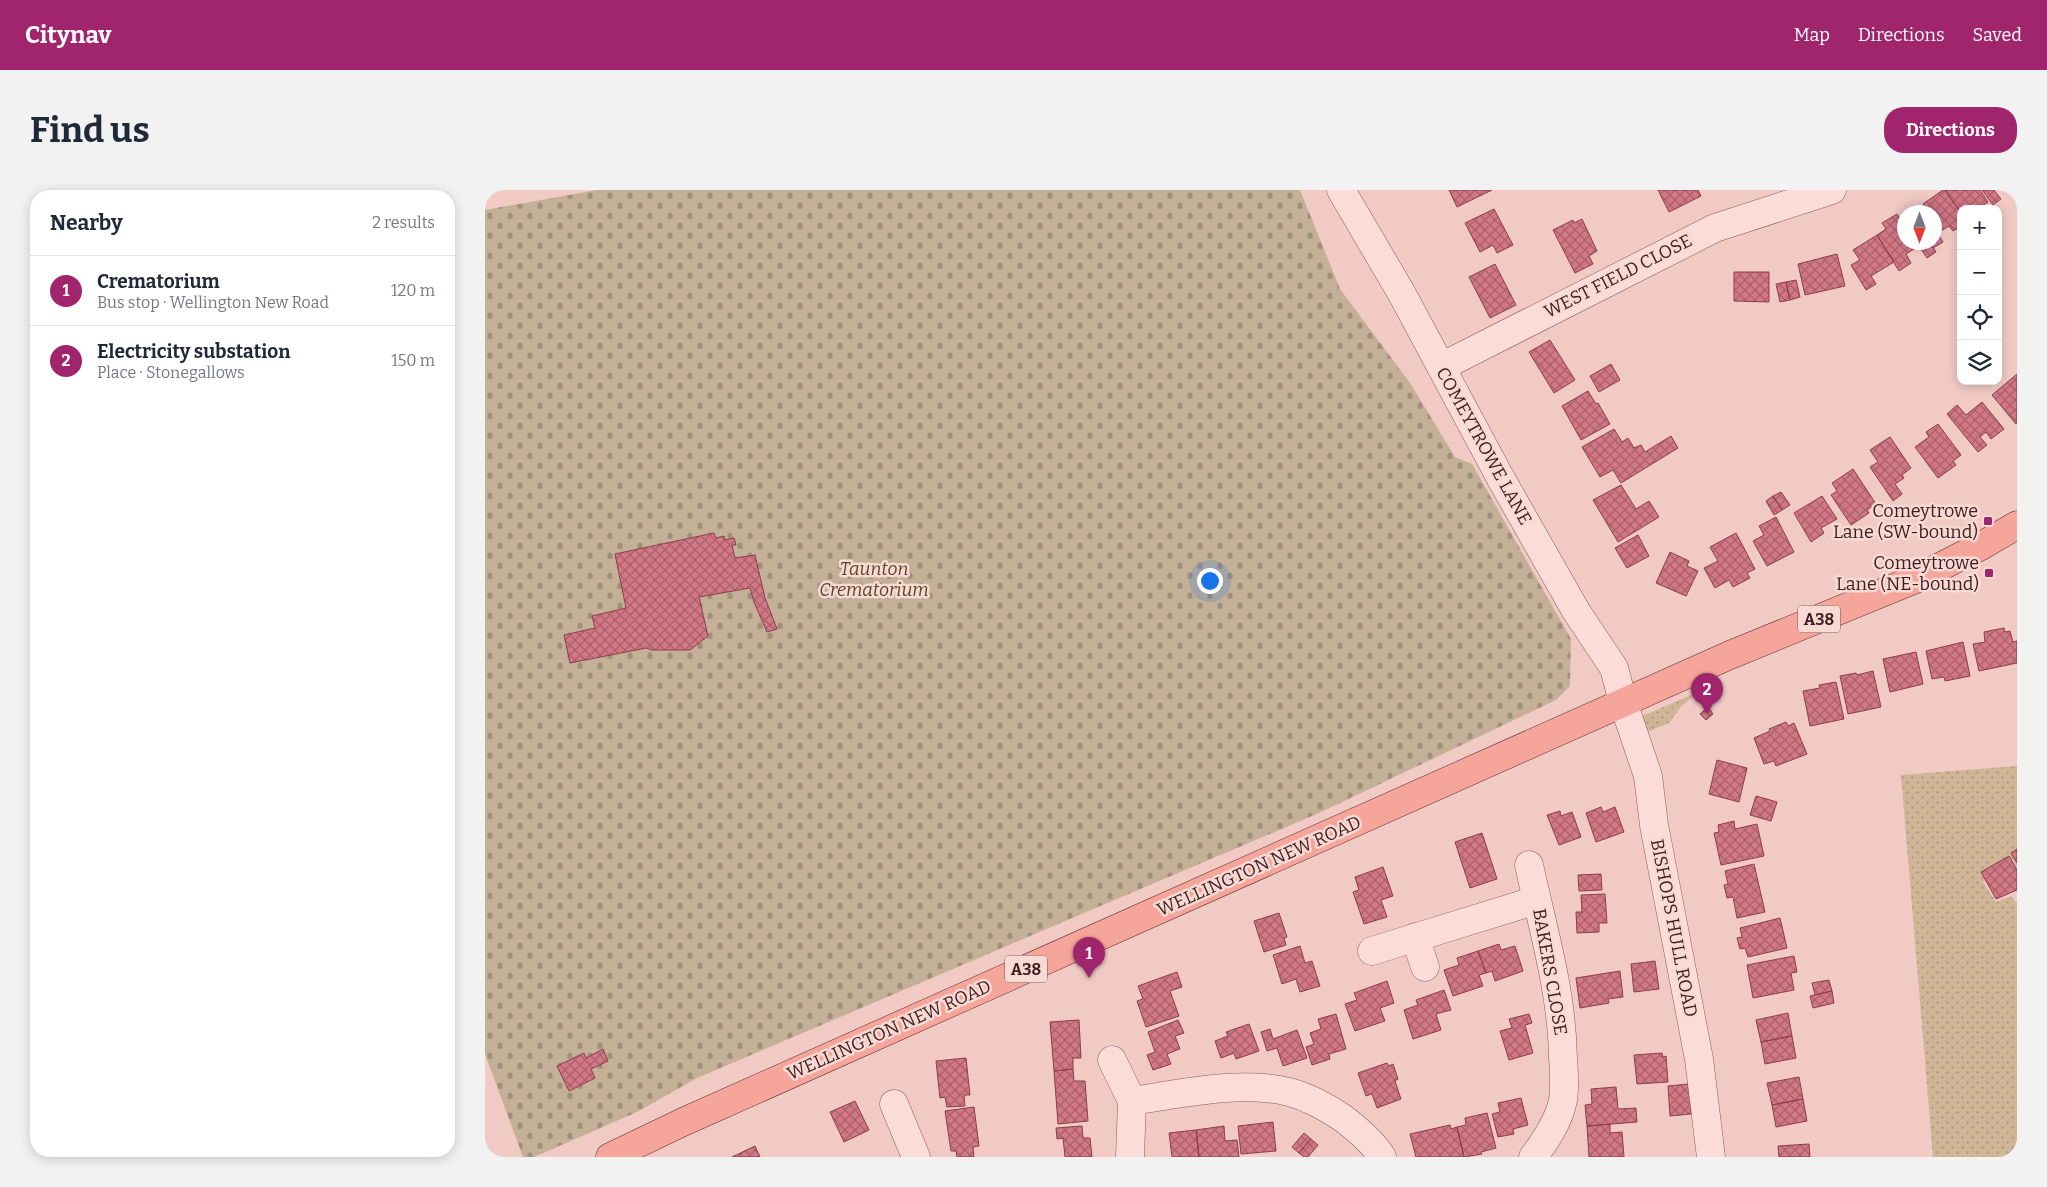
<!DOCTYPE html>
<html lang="en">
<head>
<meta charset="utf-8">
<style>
	:root { --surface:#fff; --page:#f2f2f3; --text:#1f2937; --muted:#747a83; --line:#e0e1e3; --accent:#a0256c }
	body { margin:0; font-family:Bitter,serif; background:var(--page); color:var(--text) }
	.controls { position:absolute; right:15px; top:15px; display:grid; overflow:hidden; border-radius:10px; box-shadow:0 2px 12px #0003 }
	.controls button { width:45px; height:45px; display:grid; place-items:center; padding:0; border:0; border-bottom:1px solid var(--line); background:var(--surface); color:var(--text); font:25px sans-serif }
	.compass { position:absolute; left:1412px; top:15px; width:45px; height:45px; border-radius:50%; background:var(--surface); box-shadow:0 2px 12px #0003; rotate:180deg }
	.you { position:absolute; left:724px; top:390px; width:18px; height:18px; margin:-12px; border:4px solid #fff; border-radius:50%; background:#1a73e8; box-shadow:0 0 0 8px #1a73e833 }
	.badge { display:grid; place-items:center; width:32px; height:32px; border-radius:50%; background:var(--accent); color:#fff; font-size:16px; font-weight:700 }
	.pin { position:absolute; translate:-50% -41px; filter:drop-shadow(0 1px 2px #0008) }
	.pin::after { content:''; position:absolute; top:26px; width:18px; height:15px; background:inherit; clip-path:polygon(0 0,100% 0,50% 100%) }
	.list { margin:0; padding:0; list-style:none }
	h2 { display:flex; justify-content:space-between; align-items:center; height:65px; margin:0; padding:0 20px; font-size:21px }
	h2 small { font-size:16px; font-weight:400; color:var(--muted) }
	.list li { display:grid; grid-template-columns:32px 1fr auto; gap:15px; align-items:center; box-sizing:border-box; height:70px; padding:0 20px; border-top:1px solid var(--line) }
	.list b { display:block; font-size:19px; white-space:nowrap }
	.list p { margin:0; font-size:16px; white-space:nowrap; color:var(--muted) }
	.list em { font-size:16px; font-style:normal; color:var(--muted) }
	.icon { flex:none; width:28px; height:28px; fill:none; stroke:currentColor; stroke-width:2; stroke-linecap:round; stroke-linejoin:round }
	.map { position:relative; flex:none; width:1532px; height:967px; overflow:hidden; border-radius:20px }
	header { display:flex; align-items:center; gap:30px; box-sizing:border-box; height:70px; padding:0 25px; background:var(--accent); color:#fff }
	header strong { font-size:24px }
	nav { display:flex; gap:28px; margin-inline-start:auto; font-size:18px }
	.intro { display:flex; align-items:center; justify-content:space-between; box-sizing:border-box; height:120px; padding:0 30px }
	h1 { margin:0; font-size:35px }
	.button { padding:12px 22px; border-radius:20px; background:var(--accent); color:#fff; font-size:18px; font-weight:700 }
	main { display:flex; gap:30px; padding:0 30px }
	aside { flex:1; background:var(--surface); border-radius:20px; box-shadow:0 2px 12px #0003 }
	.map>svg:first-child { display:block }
</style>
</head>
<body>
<header>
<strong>Citynav</strong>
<nav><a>Map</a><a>Directions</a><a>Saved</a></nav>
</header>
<div class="intro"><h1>Find us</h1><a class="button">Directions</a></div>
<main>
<aside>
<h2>Nearby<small>2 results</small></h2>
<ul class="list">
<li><span class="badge">1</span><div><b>Crematorium</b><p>Bus stop · Wellington New Road</p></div><em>120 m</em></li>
<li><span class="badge">2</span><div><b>Electricity substation</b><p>Place · Stonegallows</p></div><em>150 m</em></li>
</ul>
</aside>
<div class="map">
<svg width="1532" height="967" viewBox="0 0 1532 967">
	<defs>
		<pattern id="green-dots" width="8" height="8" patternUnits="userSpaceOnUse" patternTransform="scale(1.25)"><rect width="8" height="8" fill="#d0b697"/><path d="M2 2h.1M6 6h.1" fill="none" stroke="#aa937b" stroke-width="1.8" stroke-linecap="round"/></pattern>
		<pattern id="cemetery-stones" width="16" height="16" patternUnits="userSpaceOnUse" patternTransform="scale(1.25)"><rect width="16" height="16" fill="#c4b096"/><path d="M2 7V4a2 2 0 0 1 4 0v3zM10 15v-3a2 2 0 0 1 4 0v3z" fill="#a08f7a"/></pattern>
		<pattern id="building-cross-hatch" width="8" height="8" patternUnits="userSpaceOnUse" patternTransform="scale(1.25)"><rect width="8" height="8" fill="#d17785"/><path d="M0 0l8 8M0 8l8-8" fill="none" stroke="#ab616c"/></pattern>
	</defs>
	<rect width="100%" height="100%" fill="#f1cac4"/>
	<path fill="url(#green-dots)" d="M1211 503 1195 518 1184 533 1162 542 1157 526Z
		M1532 576V659L1526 663 1532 673V680L1524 666 1496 682 1500 690 1498 692 1511 712 1526 706 1532 713V967H1448L1416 585Z"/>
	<path fill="url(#cemetery-stones)" d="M112 0H815L855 99 925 193 970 267 987 274 1086 449 1085 496 1071 510 834 623 212 888 152 922 49 967H38L0 864V20Z"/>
	<path fill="url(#building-cross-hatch)" stroke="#8d3d4b" d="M964 0H1007L972 17Z
		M1173 0H1213L1216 6 1184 22Z
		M1458 0H1460L1476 23V36L1468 41 1464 36 1456 41 1450 31V22H1444L1438 14Z
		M1460 0H1495L1503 12 1492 19H1476V23Z
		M1497 0H1509L1516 9 1508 15Z
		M1009 19 1028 55 1012 63 1008 55 995 62 980 33Z
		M1412 24 1420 37V52H1429L1432 57 1421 64 1426 73 1414 81 1392 45 1401 39 1397 33Z
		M1097 29 1112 61 1104 66 1108 74 1090 83 1068 40 1088 30 1089 33Z
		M1450 39 1458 52 1448 58 1445 52H1450Z
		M1392 45 1409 72 1386 86 1391 94 1381 100 1366 75 1375 70 1368 60Z
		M1429 52H1445L1451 62 1442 68 1434 56 1432 57Z
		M1352 64 1360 96 1320 105 1313 74Z
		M1010 74 1031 115 1005 128 984 87Z
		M1249 82H1284V112L1249 111Z
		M1311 90 1315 107 1305 110 1301 92Z
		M1301 92 1305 110 1295 112 1291 94Z
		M1065 150 1090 190 1069 203 1044 162Z
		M1126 174 1135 190 1114 202 1105 186Z
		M1532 184V233L1531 234 1507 205Z
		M1103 201 1111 214 1113 213 1125 234 1096 250 1077 216Z
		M1497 212 1519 239 1506 249 1501 242 1495 247 1502 255 1493 262 1462 224 1472 215 1481 225Z
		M1453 234 1476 265 1468 271 1471 275 1453 288 1430 257 1444 247 1441 242Z
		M1129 239 1137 252 1143 248 1149 258 1156 255 1160 262 1186 246 1193 258 1136 293 1128 280 1115 287 1097 257Z
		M1405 247 1426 278 1417 285 1419 288 1410 294 1417 304 1408 311 1385 277 1393 272 1385 260Z
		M1368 279 1391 314 1382 320 1384 323 1366 335 1346 305 1352 301 1347 293Z
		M1136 295 1151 319 1164 311 1174 327 1133 352 1108 310Z
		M1296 302 1305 315 1297 320 1288 306Z
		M1288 306 1297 320 1289 325 1281 311Z
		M1337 306 1352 329 1336 338 1339 343 1326 352 1309 323Z
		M1291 327 1309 362 1282 376 1268 351 1279 345 1274 336Z
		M229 343 231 348 239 346 240 350 249 348 251 355H247L250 368 270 365 280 408 292 439 282 442 269 412 265 398 214 407 223 446 205 460H167L161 458 85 473 79 445 110 438 107 426 141 418 130 364Z
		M1251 343 1270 379 1262 383 1265 388 1248 397 1244 390 1230 398 1219 378 1233 371 1225 357Z
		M1153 345 1164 366 1142 378 1130 358Z
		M1185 362 1204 371 1202 376 1213 381 1201 406 1171 393Z
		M1519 438 1520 442 1525 441 1528 452 1532 451V473L1494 481 1488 454 1500 452 1499 442Z
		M1478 452 1485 486 1460 491 1459 487 1447 489 1441 461Z
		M1431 462 1438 494 1405 502 1398 469Z
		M1388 481 1396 517 1363 524 1355 486 1371 483 1372 485Z
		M1351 492 1359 529 1325 536 1318 501 1335 498 1334 495Z
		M1223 517 1228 524 1221 530 1215 524Z
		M1301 532 1303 536 1309 533 1322 564 1291 576 1289 571 1279 574 1269 548 1285 541 1284 539Z
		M1232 570 1262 578 1254 612 1224 604Z
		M1271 606 1292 612 1286 631 1265 625Z
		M1116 617 1118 622 1130 617 1139 642 1111 652 1101 623Z
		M1075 621 1076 626 1087 622 1096 647 1074 655 1062 625Z
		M1249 631 1250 639 1272 634 1279 666 1236 675 1229 643 1234 642 1233 635Z
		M997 643 1012 689 985 698 970 652Z
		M1532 659V673L1526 663Z
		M1524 666 1532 680V700L1511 709 1496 682Z
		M1269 674 1280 722 1252 728 1248 707 1242 708 1239 695 1243 694 1240 681Z
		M898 677 908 706 896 710 902 727 879 734 868 702 874 700 870 687Z
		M1116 684 1117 700 1094 701 1093 685Z
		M1120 704 1122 733H1114V742L1092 743 1091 722H1097L1096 705Z
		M794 723 802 747 799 748 801 755 779 762 769 731Z
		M1295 728 1302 758 1263 767 1260 758 1255 759 1252 748 1257 747 1255 738Z
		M1014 754 1016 760 1030 756 1038 781 1010 791 1007 781 1001 783 993 761Z
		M815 756 820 773 827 771 835 796 815 802 811 789 797 794 788 765Z
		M993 761 1001 783 994 785 998 796 968 806 959 780 974 775 972 768Z
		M1309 766 1312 782 1306 783 1309 800 1268 808 1262 775Z
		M1170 771 1174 799 1149 802 1146 774Z
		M1135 781 1138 807 1123 809 1124 813 1095 818 1091 788Z
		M692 782 697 797 685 801 694 826 661 837 652 811 658 809 653 796Z
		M1344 790 1347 801 1330 805 1327 793Z
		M902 791 909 813 895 818 900 831 870 841 860 814 872 810 869 803Z
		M959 800 966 820 951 824 956 840 928 849 919 820 933 815 931 810Z
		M1347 801 1349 813 1328 818 1325 806Z
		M1303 823 1307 846 1276 852 1271 830Z
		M851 824 861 859 844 864 845 869 827 875 821 857 829 854 825 843 836 839 833 829Z
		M1044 824 1047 833 1040 835 1048 863 1024 870 1015 841 1027 838 1024 829Z
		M594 830 596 868H588V879L569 881 565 832Z
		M693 830 699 843 690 846 695 859 682 864 686 874 668 880 662 865 670 862 663 842Z
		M764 834 774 861 751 869 749 863 736 868 730 851 743 846 741 842Z
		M785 839 788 849 812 840 822 868 798 876 792 858 782 861 776 842Z
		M1307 846 1311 868 1280 874 1276 852Z
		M118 859 123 871 106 879 110 888 84 901 72 876 99 863 101 868Z
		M1177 863 1178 867 1181 866 1183 892 1152 894 1149 865Z
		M481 868 485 905H479L480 916 462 917 460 907 455 908 451 871Z
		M902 873 904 876 908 874 913 889 910 891 916 909 892 918 887 904 881 906 873 883Z
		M588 879 589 891H600L603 931 573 934 569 881Z
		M1314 887 1318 909 1287 915 1282 893Z
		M1204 894 1206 924 1185 926 1183 896Z
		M1131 897 1133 919 1151 918 1152 932 1102 936 1100 915 1107 914 1106 899Z
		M1036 908 1043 935 1028 939 1029 944 1013 947 1007 924 1015 922 1013 913Z
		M1318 909 1322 931 1291 937 1287 915Z
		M370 911 384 940 359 952 345 922Z
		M489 917 494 956 488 957 489 967H472L471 961H466L460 921Z
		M1002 923 1011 958 996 962 997 964 979 967 972 937 981 935 980 928Z
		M788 932 791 961 756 964 753 936Z
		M1125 934V943L1137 942 1139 967H1104L1102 936Z
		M965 935 966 939 972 937 979 967H931L925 944Z
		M597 936 598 948H605L607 967H580L578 948 572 949 571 938Z
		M739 936 740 951 752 950 754 967H714L711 940Z
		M711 940 714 967H687L684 943Z
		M819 943 826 949 814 963 807 957Z
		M826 949 833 955 823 967H819L814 963Z
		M1324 954 1325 967H1294L1293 956Z
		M270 956 275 967H247Z"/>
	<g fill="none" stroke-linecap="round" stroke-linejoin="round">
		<defs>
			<path id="minor" d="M856 0 917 104 1015 287 1091 421 1129 478 1138 512 1163 586 1169 635 1214 869 1226 967
				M956 177 1230 38 1347 0
				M1044 675C1058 739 1077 802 1078 868 1079 881 1080 897 1078 910 1074 931 1061 950 1048 967
				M930 747 940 777
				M887 761 1052 710
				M627 870 647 911
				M409 914 431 967
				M645 967 647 911C693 904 759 890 804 902 823 907 843 918 859 929 872 939 888 952 897 967"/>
			<path id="major" d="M125 967 198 932 1245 465 1433 388 1496 356 1532 335"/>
		</defs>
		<use href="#minor" stroke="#8d595b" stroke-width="29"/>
		<use href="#major" stroke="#5a2d32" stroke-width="29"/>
		<use href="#minor" stroke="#fbdcd8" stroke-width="28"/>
		<use href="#major" stroke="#f6a59a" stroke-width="28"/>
	</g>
	<g fill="#a0256c" stroke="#f8d9d4" stroke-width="2">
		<rect x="1498" y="326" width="10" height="10" rx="2.5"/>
		<rect x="1499" y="378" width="10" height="10" rx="2.5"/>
	</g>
	<g text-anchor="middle" stroke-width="5" stroke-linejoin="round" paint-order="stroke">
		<g fill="#f8d9d4" stroke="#745656" stroke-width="1">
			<rect x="1313" y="415.5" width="42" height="27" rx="4"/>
			<rect x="520" y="765.5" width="42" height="27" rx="4"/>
		</g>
		<g font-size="16" font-weight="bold" fill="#3c1e20">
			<text x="1334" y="435">A38</text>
			<text x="541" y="785">A38</text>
		</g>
		<g font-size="18" fill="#3c1e20" stroke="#f8d9d4">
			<text transform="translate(1133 86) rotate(-27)" y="6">WEST FIELD CLOSE</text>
			<text transform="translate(999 256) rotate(61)" y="6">COMEYTROWE LANE</text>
			<text transform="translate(774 676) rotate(-24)" y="6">WELLINGTON NEW ROAD</text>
			<text transform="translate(1189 738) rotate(79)" y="6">BISHOPS HULL ROAD</text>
			<text transform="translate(1065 782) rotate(80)" y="6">BAKERS CLOSE</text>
			<text transform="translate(404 840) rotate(-24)" y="6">WELLINGTON NEW ROAD</text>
		</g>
		<g font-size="18" fill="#3c1e20" stroke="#f8d9d4" text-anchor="end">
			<text x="1493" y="327">Comeytrowe<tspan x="1493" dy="21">Lane (SW-bound)</tspan></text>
			<text x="1494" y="379">Comeytrowe<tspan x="1494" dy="21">Lane (NE-bound)</tspan></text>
		</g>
		<g font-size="18" font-style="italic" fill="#594823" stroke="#f8d9d4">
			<text x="389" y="385">Taunton<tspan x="389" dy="21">Crematorium</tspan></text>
		</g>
	</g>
</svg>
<div class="controls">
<button>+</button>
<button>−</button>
<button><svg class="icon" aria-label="locate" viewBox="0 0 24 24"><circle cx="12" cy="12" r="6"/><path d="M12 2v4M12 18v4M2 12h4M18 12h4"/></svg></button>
<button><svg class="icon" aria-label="layers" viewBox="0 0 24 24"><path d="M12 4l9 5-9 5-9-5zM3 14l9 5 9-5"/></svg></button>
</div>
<svg class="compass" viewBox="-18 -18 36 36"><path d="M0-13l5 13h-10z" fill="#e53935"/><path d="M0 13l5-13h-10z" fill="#747a83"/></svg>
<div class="you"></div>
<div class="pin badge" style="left:604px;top:788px">1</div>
<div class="pin badge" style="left:1222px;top:524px">2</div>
</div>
</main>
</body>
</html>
